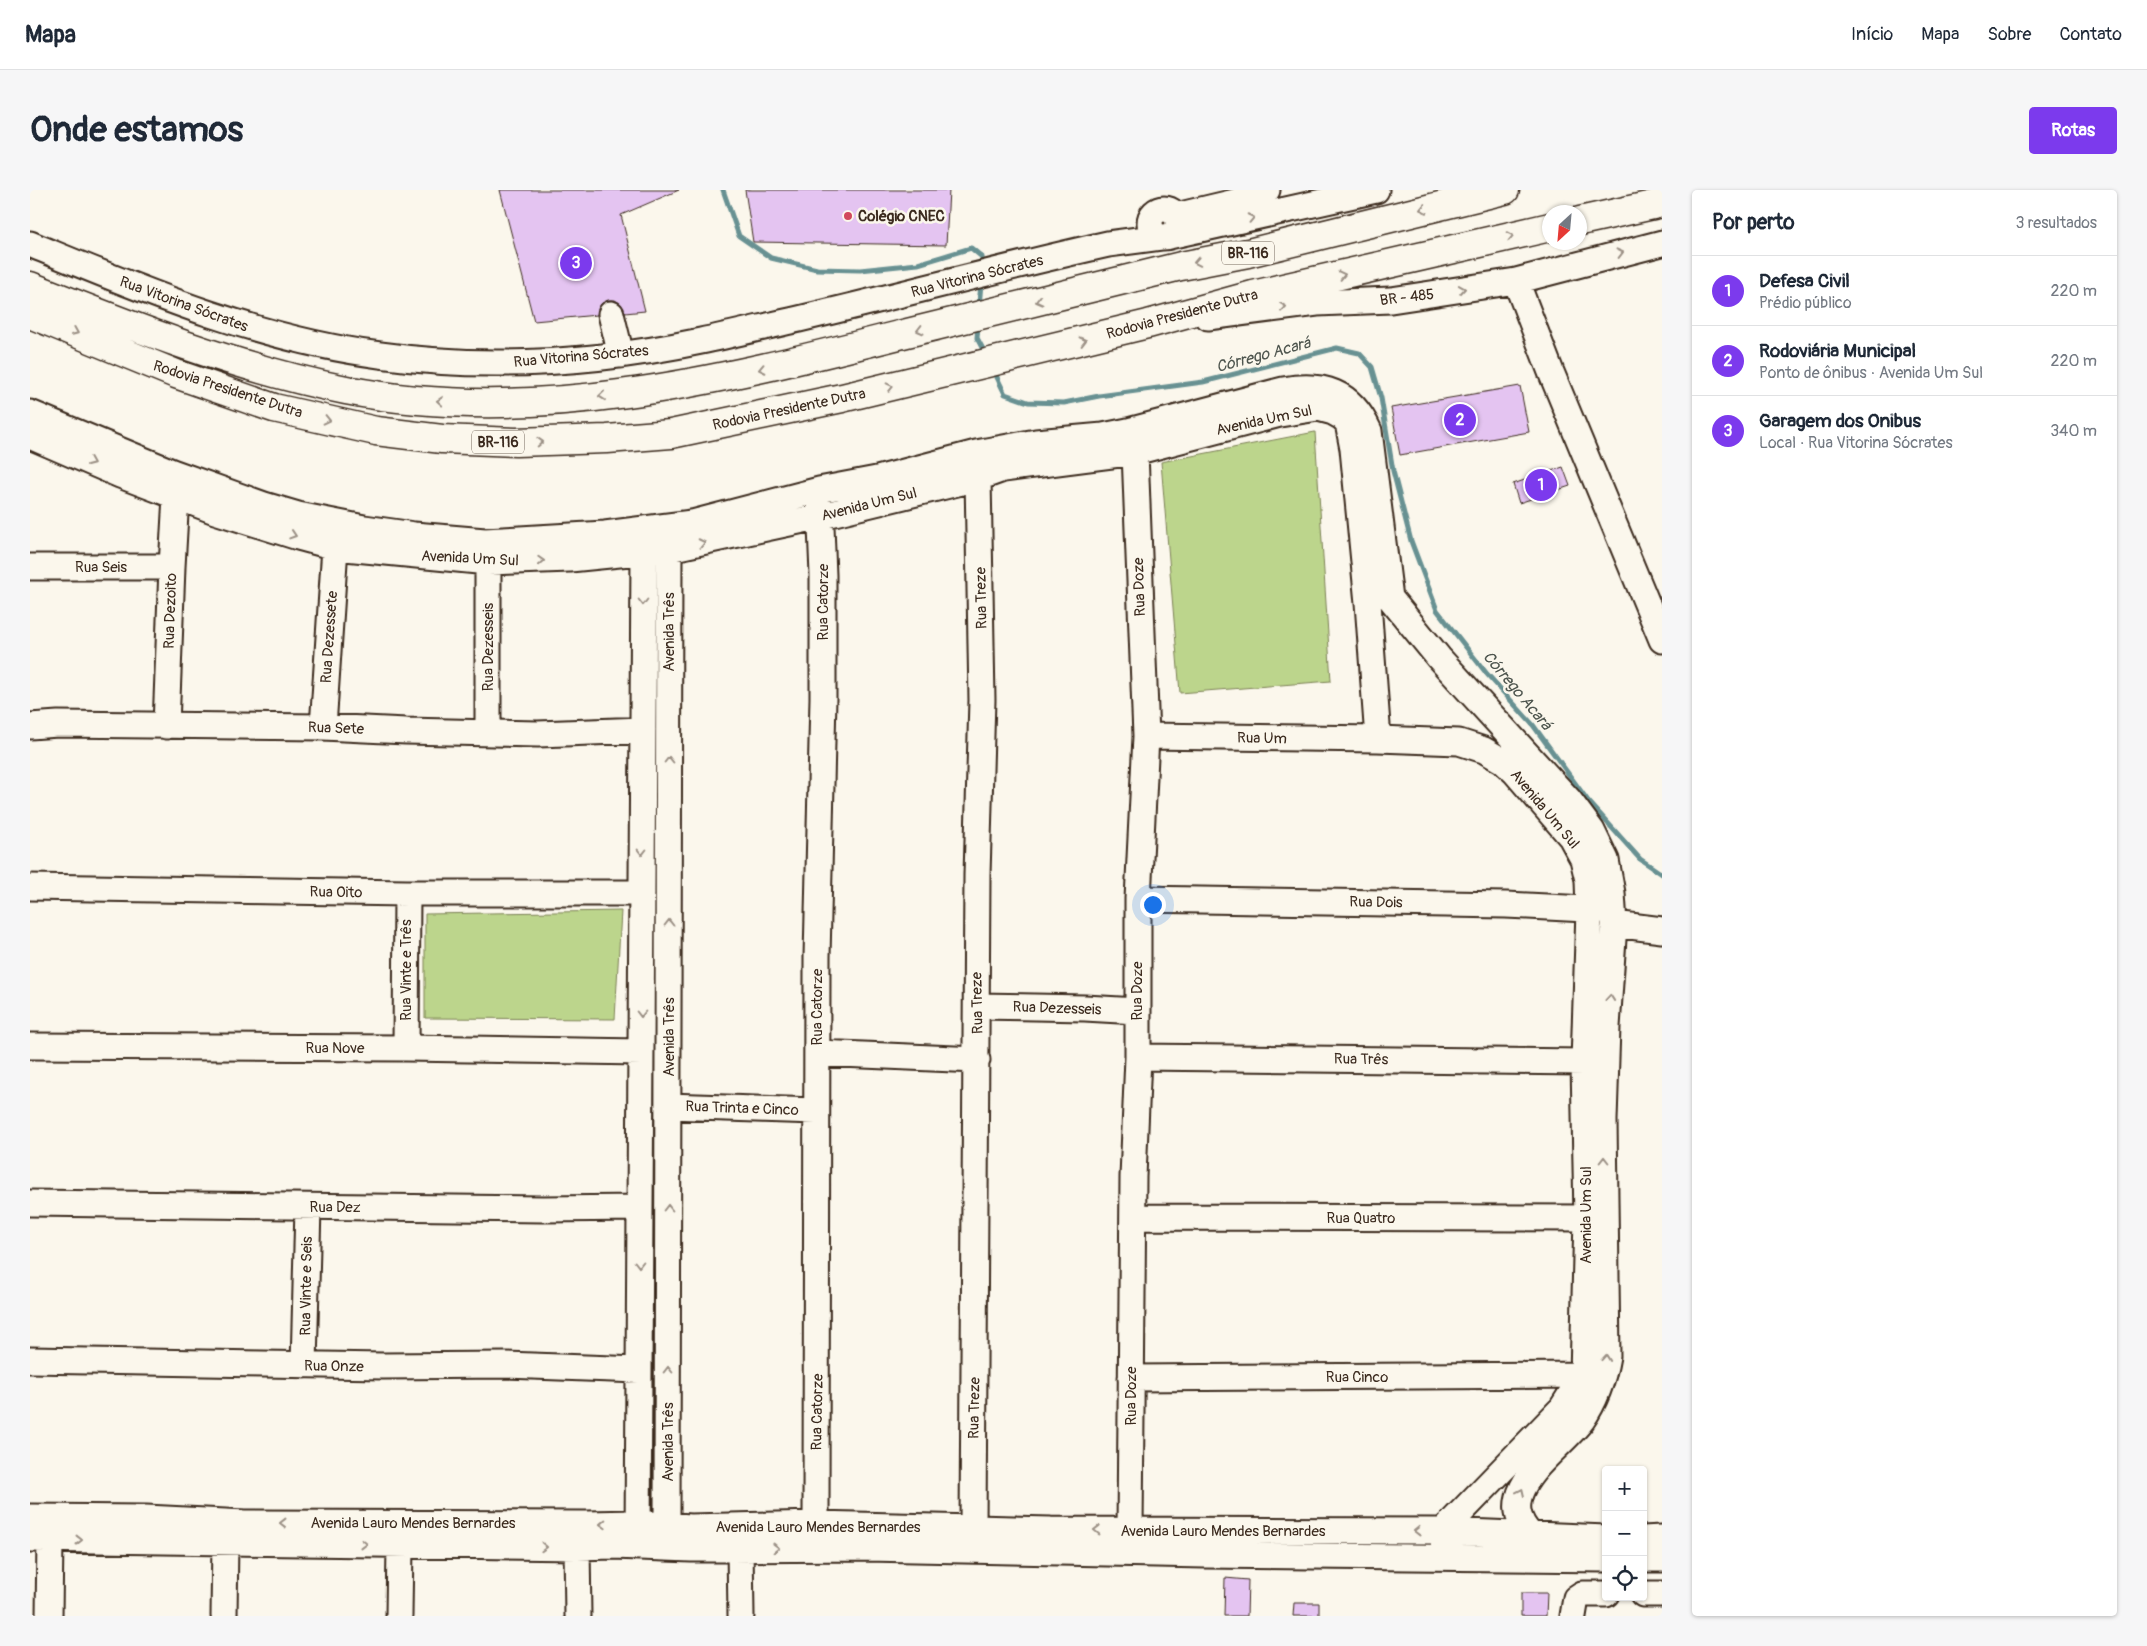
<!DOCTYPE html>
<html lang="pt">
<head>
<meta charset="utf-8">
<style>
	:root { --surface:#fff; --page:#f6f6f7; --text:#1f2937; --muted:#747a83; --line:#e0e1e3; --accent:#7c3aed }
	body { margin:0; font-family:Pangolin,sans-serif; background:var(--page); color:var(--text) }
	.controls { position:absolute; right:15px; bottom:15px; display:grid; overflow:hidden; border-radius:5px; box-shadow:0 1px 4px #0004 }
	.controls button { width:45px; height:45px; display:grid; place-items:center; padding:0; border:0; border-bottom:1px solid var(--line); background:var(--surface); color:var(--text); font:25px sans-serif }
	.compass { position:absolute; left:1512px; top:15px; width:45px; height:45px; border-radius:50%; background:var(--surface); box-shadow:0 1px 4px #0004; rotate:206deg }
	.you { position:absolute; left:1122px; top:714px; width:18px; height:18px; margin:-12px; border:4px solid #fff; border-radius:50%; background:#1a73e8; box-shadow:0 0 0 8px #1a73e833 }
	.badge { display:grid; place-items:center; width:32px; height:32px; border-radius:50%; background:var(--accent); color:#fff; font-size:16px; font-weight:700 }
	.pin { position:absolute; translate:-50% -50%; border:2px solid #fff; box-shadow:0 1px 5px #0006 }
	.list { margin:0; padding:0; list-style:none }
	h2 { display:flex; justify-content:space-between; align-items:center; height:65px; margin:0; padding:0 20px; font-size:21px }
	h2 small { font-size:16px; font-weight:400; color:var(--muted) }
	.list li { display:grid; grid-template-columns:32px 1fr auto; gap:15px; align-items:center; box-sizing:border-box; height:70px; padding:0 20px; border-top:1px solid var(--line) }
	.list b { display:block; font-size:19px; white-space:nowrap }
	.list p { margin:0; font-size:16px; white-space:nowrap; color:var(--muted) }
	.list em { font-size:16px; font-style:normal; color:var(--muted) }
	.icon { flex:none; width:28px; height:28px; fill:none; stroke:currentColor; stroke-width:2; stroke-linecap:round; stroke-linejoin:round }
	.map { position:relative; flex:none; width:1632px; height:1426px; overflow:hidden; border-radius:5px }
	header { display:flex; align-items:center; gap:30px; box-sizing:border-box; height:70px; padding:0 25px; background:var(--surface); border-bottom:1px solid var(--line) }
	header strong { font-size:24px }
	nav { display:flex; gap:28px; margin-inline-start:auto; font-size:18px }
	.intro { display:flex; align-items:center; justify-content:space-between; box-sizing:border-box; height:120px; padding:0 30px }
	h1 { margin:0; font-size:35px }
	.button { padding:12px 22px; border-radius:5px; background:var(--accent); color:#fff; font-size:18px; font-weight:700 }
	main { display:flex; gap:30px; padding:0 30px }
	aside { flex:1; background:var(--surface); border-radius:5px; box-shadow:0 1px 4px #0004 }
	.map>svg:first-child { display:block }
</style>
</head>
<body>
<header>
<strong>Mapa</strong>
<nav><a>Início</a><a>Mapa</a><a>Sobre</a><a>Contato</a></nav>
</header>
<div class="intro"><h1>Onde estamos</h1><a class="button">Rotas</a></div>
<main>
<div class="map">
<svg width="1632" height="1426" viewBox="0 0 1632 1426">
	<rect width="100%" height="100%" fill="#fbf7ec"/>
	<filter id="ink" filterUnits="userSpaceOnUse"><feTurbulence type="fractalNoise" baseFrequency=".02" numOctaves="2"/><feDisplacementMap in="SourceGraphic" scale="10" xChannelSelector="R" yChannelSelector="G"/><feConvolveMatrix kernelMatrix="1 2 1 2 8 2 1 2 1" color-interpolation-filters="sRGB"/></filter>
	<g filter="url(#ink)">
		<path fill="#bcd58c" stroke="#7c8055" d="M1285 242 1301 491 1150 503 1131 272Z
			M591 721 585 829 395 828V724Z"/>
		<g fill="none" stroke-linecap="round" stroke-linejoin="round">
			<path stroke="#679192" stroke-width="5" d="M693 0 709 46 741 68 787 79 830 80 888 74 941 58 952 67V77
				M949 117 951 93
				M948 135 947 148 956 165
				M963 179 975 204 998 212 1034 213 1069 206 1173 192 1307 158 1329 163 1342 177 1351 208 1363 281 1381 351 1407 420 1457 484 1503 535 1558 611 1610 669 1632 684"/>
		</g>
		<path fill="#e4c4f1" stroke="#3b2a1e" d="M470 0H649L591 25 615 121 595 123 591 114 585 110H578L571 114 567 125 504 131Z
			M715 0H919L916 55 723 52Z
			M1490 196 1499 242 1370 265 1361 218Z
			M1533 277 1540 296 1489 313 1483 294Z
			M1195 1388 1218 1390 1217 1426H1194Z
			M1491 1403H1517L1516 1426H1491Z
			M1264 1413H1289V1426H1263Z"/>
		<g fill="none" stroke-linecap="round" stroke-linejoin="round">
			<defs>
				<path id="minor" d="M1120 33a14 14 0 1 1 28 0a14 14 0 1 1-28 0Z
					M1146 26 1205 12 1237 0
					M1139 46 1346 0
					M0 54C114 101 227 149 350 165 456 180 566 173 671 151 704 144 737 136 769 129 872 105 975 77 1078 54L1131 47
					M1486 91 1521 182 1632 450
					M581 124 591 165
					M1178 127 1287 113 1361 110 1486 91 1632 53
					M0 223 142 282 234 315 268 325 334 338 384 345 455 351 575 344 662 333 789 300 847 289 946 263 1006 252 1073 246 1098 241 1253 200C1293 193 1321 201 1339 241L1360 408 1409 468 1539 610 1562 641 1576 670 1582 703 1584 734 1577 837 1574 930 1577 1166C1573 1190 1566 1210 1552 1230 1528 1262 1459 1302 1501 1345
					M0 246 90 285 185 321 268 347 305 357 458 372 540 369 639 359 792 326 948 288 973 279 1105 262 1250 224 1288 218 1303 222 1312 227 1318 233 1323 259 1338 413 1348 549 1429 552 1454 560 1473 571 1485 582 1541 647 1553 669 1558 690 1559 720 1554 872 1557 1028 1553 1185 1532 1218 1413 1341 1414 1366
					M458 372V541
					M0 377H142
					M0 536 28 534 293 537 376 541 508 544 613 540
					M136 536 142 377 146 306
					M293 537 305 357
					M1116 546 1348 549
					M0 697 377 703H612
					M1108 709 1476 715 1575 720
					M1584 734 1632 740
					M947 816 1055 818 1107 821
					M0 856 376 858 611 862
					M376 858 377 703
					M788 863 947 870
					M1108 867 1554 872
					M638 916 786 921
					M0 1013 513 1019 610 1018
					M1104 1027 1557 1028
					M0 1170 353 1176 476 1175 609 1180
					M274 1175 278 1017
					M1101 1188 1553 1185
					M0 1327 116 1328 215 1333 557 1334 608 1333 660 1337 786 1334 1021 1340 1413 1341 1576 1348
					M637 1334 639 359
					M786 1334 787 767 793 508V385L790 312
					M943 1338 947 685 952 510 948 288
					M1100 1340 1103 987 1108 867V709L1116 546 1105 262
					M608 1348 614 363
					M0 1349 547 1357 584 1356 661 1359 837 1358 1175 1365 1576 1369
					M1613 1349 1632 1348
					M547 1357 548 1426
					M710 1358 711 1426
					M1613 1369H1632
					M1613 1404H1632
					M19 1426 20 1350
					M194 1426 195 1351
					M369 1426 370 1355
					M1543 1426 1546 1408 1552 1404H1576"/>
				<path id="highway" d="M1550 31 1632 13
					M0 96C103 137 206 178 316 200 506 237 690 190 873 144 966 121 1058 99 1151 76L1218 63 1475 0
					M0 124 146 184 244 218 346 241 412 249 486 252 577 249 641 244 812 208 1118 134 1223 105 1520 37"/>
			</defs>
			<use href="#minor" stroke="#3b2a1e" stroke-width="29"/>
			<use href="#highway" stroke="#3b2a1e" stroke-width="31"/>
			<use href="#minor" stroke="#fbf7ec" stroke-width="25"/>
			<use href="#highway" stroke="#fbf7ec" stroke-width="28"/>
		</g>
		<defs><path id="oneway-chevron" d="M-2-3.5L2.5 0L-2 3.5" fill="none" stroke-width="1.6" stroke-linecap="round" stroke-linejoin="round" transform="scale(1.25)"/></defs>
		<g stroke="#9b9085">
			<use href="#oneway-chevron" transform="translate(1393 19) rotate(167)"/>
			<use href="#oneway-chevron" transform="translate(1221 28) rotate(-12)"/>
			<use href="#oneway-chevron" transform="translate(1480 46) rotate(-12)"/>
			<use href="#oneway-chevron" transform="translate(1590 63) rotate(-14)"/>
			<use href="#oneway-chevron" transform="translate(1167 72) rotate(169)"/>
			<use href="#oneway-chevron" transform="translate(1312 85) rotate(-13)"/>
			<use href="#oneway-chevron" transform="translate(1432 99) rotate(-9)"/>
			<use href="#oneway-chevron" transform="translate(1009 111) rotate(166)"/>
			<use href="#oneway-chevron" transform="translate(1253 117) rotate(-7)"/>
			<use href="#oneway-chevron" transform="translate(890 140) rotate(166)"/>
			<use href="#oneway-chevron" transform="translate(45 142) rotate(23)"/>
			<use href="#oneway-chevron" transform="translate(1053 151) rotate(-14)"/>
			<use href="#oneway-chevron" transform="translate(732 179) rotate(168)"/>
			<use href="#oneway-chevron" transform="translate(860 197) rotate(-13)"/>
			<use href="#oneway-chevron" transform="translate(572 206) rotate(174)"/>
			<use href="#oneway-chevron" transform="translate(410 211) rotate(-175)"/>
			<use href="#oneway-chevron" transform="translate(297 230) rotate(13)"/>
			<use href="#oneway-chevron" transform="translate(510 252) rotate(-2)"/>
			<use href="#oneway-chevron" transform="translate(61 272) rotate(23)"/>
			<use href="#oneway-chevron" transform="translate(263 345) rotate(18)"/>
			<use href="#oneway-chevron" transform="translate(672 353) rotate(-12)"/>
			<use href="#oneway-chevron" transform="translate(511 371) rotate(-3)"/>
			<use href="#oneway-chevron" transform="translate(613 412) rotate(90)"/>
			<use href="#oneway-chevron" transform="translate(639 570) rotate(-90)"/>
			<use href="#oneway-chevron" transform="translate(612 662) rotate(90)"/>
			<use href="#oneway-chevron" transform="translate(639 733) rotate(-90)"/>
			<use href="#oneway-chevron" transform="translate(1580 808) rotate(-85)"/>
			<use href="#oneway-chevron" transform="translate(611 824) rotate(90)"/>
			<use href="#oneway-chevron" transform="translate(1574 970) rotate(-90)"/>
			<use href="#oneway-chevron" transform="translate(638 1018) rotate(-90)"/>
			<use href="#oneway-chevron" transform="translate(609 1074) rotate(90)"/>
			<use href="#oneway-chevron" transform="translate(1576 1168) rotate(-85)"/>
			<use href="#oneway-chevron" transform="translate(638 1180) rotate(-90)"/>
			<use href="#oneway-chevron" transform="translate(1491 1302) rotate(-65)"/>
			<use href="#oneway-chevron" transform="translate(253 1333) rotate(180)"/>
			<use href="#oneway-chevron" transform="translate(573 1334) rotate(178)"/>
			<use href="#oneway-chevron" transform="translate(1067 1340) rotate(-179)"/>
			<use href="#oneway-chevron" transform="translate(1387 1341) rotate(179)"/>
			<use href="#oneway-chevron" transform="translate(49 1350)"/>
			<use href="#oneway-chevron" transform="translate(334 1354) rotate(1)"/>
			<use href="#oneway-chevron" transform="translate(514 1357) rotate(2)"/>
			<use href="#oneway-chevron" transform="translate(746 1358) rotate(-1)"/>
		</g>
	</g>
	<circle fill="#d1495b" stroke="#fbf7ec" stroke-width="2" cx="818" cy="26" r="5"/>
	<g text-anchor="middle" stroke-width="5" stroke-linejoin="round" paint-order="stroke">
		<g fill="#fbf7ec" stroke="#75685c" stroke-width="1">
			<rect x="1192" y="51.5" width="52" height="23" rx="4"/>
			<rect x="442" y="240.5" width="52" height="23" rx="4"/>
		</g>
		<g font-size="14" font-weight="bold" fill="#3b2a1e">
			<text x="1218" y="68">BR-116</text>
			<text x="468" y="257">BR-116</text>
		</g>
		<g font-size="15" font-weight="bold" fill="#3b2a1e" stroke="#fbf7ec" text-anchor="start">
			<text x="828" y="31">Colégio CNEC</text>
		</g>
		<g font-size="15" fill="#3b2a1e" stroke="#fbf7ec">
			<text transform="translate(947 86) rotate(-14)" y="5">Rua Vitorina Sócrates</text>
			<text transform="translate(1377 107) rotate(-7)" y="5">BR - 485</text>
			<text transform="translate(154 114) rotate(20)" y="5">Rua Vitorina Sócrates</text>
			<text transform="translate(1152 124) rotate(-15)" y="5">Rodovia Presidente Dutra</text>
			<text transform="translate(551 166) rotate(-5)" y="5">Rua Vitorina Sócrates</text>
			<text transform="translate(198 199) rotate(18)" y="5">Rodovia Presidente Dutra</text>
			<text transform="translate(759 219) rotate(-12)" y="5">Rodovia Presidente Dutra</text>
			<text transform="translate(1234 230) rotate(-12)" y="5">Avenida Um Sul</text>
			<text transform="translate(839 314) rotate(-14)" y="5">Avenida Um Sul</text>
			<text transform="translate(440 368) rotate(3)" y="5">Avenida Um Sul</text>
			<text x="71" y="382">Rua Seis</text>
			<text transform="translate(1109 397) rotate(-92)" y="5">Rua Doze</text>
			<text transform="translate(951 408) rotate(-91)" y="5">Rua Treze</text>
			<text transform="translate(793 412) rotate(-90)" y="5">Rua Catorze</text>
			<text transform="translate(140 421) rotate(-88)" y="5">Rua Dezoito</text>
			<text transform="translate(639 442) rotate(-90)" y="5">Avenida Três</text>
			<text transform="translate(299 447) rotate(-86)" y="5">Rua Dezessete</text>
			<text transform="translate(458 457) rotate(-90)" y="5">Rua Dezesseis</text>
			<text transform="translate(306 538) rotate(2)" y="5">Rua Sete</text>
			<text transform="translate(1232 548) rotate(1)" y="5">Rua Um</text>
			<text transform="translate(1515 619) rotate(50)" y="5">Avenida Um Sul</text>
			<text transform="translate(306 702) rotate(1)" y="5">Rua Oito</text>
			<text transform="translate(1346 712) rotate(1)" y="5">Rua Dois</text>
			<text transform="translate(376 780) rotate(-90)" y="5">Rua Vinte e Três</text>
			<text transform="translate(1107 801) rotate(-90)" y="5">Rua Doze</text>
			<text transform="translate(947 813) rotate(-91)" y="5">Rua Treze</text>
			<text transform="translate(787 817) rotate(-90)" y="5">Rua Catorze</text>
			<text transform="translate(1027 818) rotate(2)" y="5">Rua Dezesseis</text>
			<text transform="translate(639 847) rotate(-90)" y="5">Avenida Três</text>
			<text x="305" y="863">Rua Nove</text>
			<text transform="translate(1331 869) rotate(1)" y="5">Rua Três</text>
			<text transform="translate(712 918) rotate(2)" y="5">Rua Trinta e Cinco</text>
			<text x="305" y="1022">Rua Dez</text>
			<text transform="translate(1556 1025) rotate(-90)" y="5">Avenida Um Sul</text>
			<text x="1331" y="1033">Rua Quatro</text>
			<text transform="translate(276 1096) rotate(-89)" y="5">Rua Vinte e Seis</text>
			<text transform="translate(304 1176) rotate(1)" y="5">Rua Onze</text>
			<text x="1327" y="1192">Rua Cinco</text>
			<text transform="translate(1101 1206) rotate(-90)" y="5">Rua Doze</text>
			<text transform="translate(944 1218) rotate(-89)" y="5">Rua Treze</text>
			<text transform="translate(787 1222) rotate(-89)" y="5">Rua Catorze</text>
			<text transform="translate(638 1252) rotate(-90)" y="5">Avenida Três</text>
			<text x="383" y="1338">Avenida Lauro Mendes Bernardes</text>
			<text x="788" y="1342">Avenida Lauro Mendes Bernardes</text>
			<text x="1193" y="1346">Avenida Lauro Mendes Bernardes</text>
		</g>
		<g font-size="16" font-style="italic" fill="#4e554e" stroke="#fbf7ec">
			<text transform="translate(1233 164) rotate(-15)" y="6">Córrego Acará</text>
			<text transform="translate(1488 500) rotate(50)" y="6">Córrego Acará</text>
		</g>
	</g>
</svg>
<div class="controls">
<button>+</button>
<button>−</button>
<button><svg class="icon" aria-label="locate" viewBox="0 0 24 24"><circle cx="12" cy="12" r="6"/><path d="M12 2v4M12 18v4M2 12h4M18 12h4"/></svg></button>
</div>
<svg class="compass" viewBox="-18 -18 36 36"><path d="M0-13l5 13h-10z" fill="#e53935"/><path d="M0 13l5-13h-10z" fill="#747a83"/></svg>
<div class="you"></div>
<div class="pin badge" style="left:1511px;top:295px">1</div>
<div class="pin badge" style="left:1430px;top:230px">2</div>
<div class="pin badge" style="left:546px;top:73px">3</div>
</div>
<aside>
<h2>Por perto<small>3 resultados</small></h2>
<ul class="list">
<li><span class="badge">1</span><div><b>Defesa Civil</b><p>Prédio público</p></div><em>220 m</em></li>
<li><span class="badge">2</span><div><b>Rodoviária Municipal</b><p>Ponto de ônibus · Avenida Um Sul</p></div><em>220 m</em></li>
<li><span class="badge">3</span><div><b>Garagem dos Onibus</b><p>Local · Rua Vitorina Sócrates</p></div><em>340 m</em></li>
</ul>
</aside>
</main>
</body>
</html>
